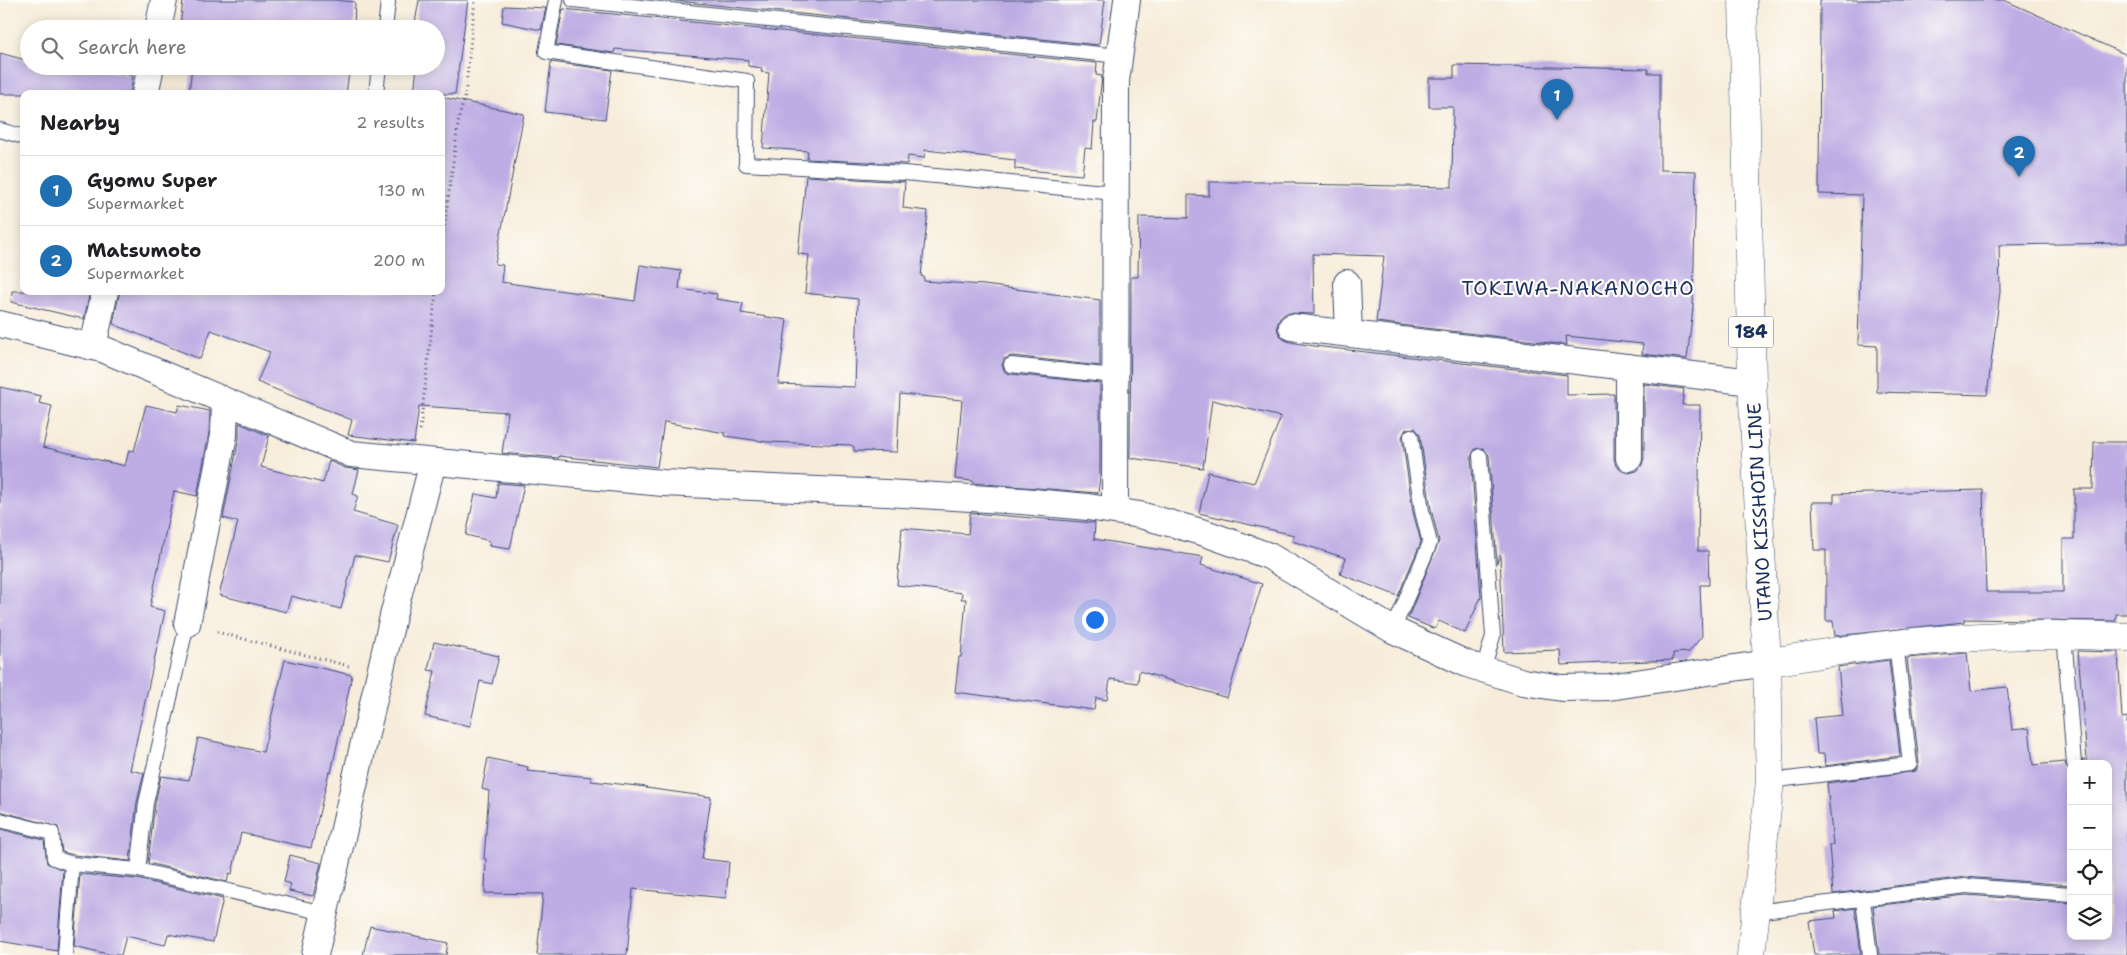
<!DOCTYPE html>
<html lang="en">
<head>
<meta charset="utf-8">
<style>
	:root { --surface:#fff; --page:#f6f6f6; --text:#202124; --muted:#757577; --line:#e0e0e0; --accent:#1f6fb2 }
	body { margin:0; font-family:"Shantell Sans",sans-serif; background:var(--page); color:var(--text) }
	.controls { position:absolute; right:15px; bottom:15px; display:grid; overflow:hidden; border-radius:10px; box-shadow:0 2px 12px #0003 }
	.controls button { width:45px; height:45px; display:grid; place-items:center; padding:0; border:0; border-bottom:1px solid var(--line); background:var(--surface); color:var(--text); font:25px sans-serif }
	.you { position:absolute; left:1094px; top:619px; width:18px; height:18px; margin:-12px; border:4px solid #fff; border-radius:50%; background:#1a73e8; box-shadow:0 0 0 8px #1a73e833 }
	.badge { display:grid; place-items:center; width:32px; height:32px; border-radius:50%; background:var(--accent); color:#fff; font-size:16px; font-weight:700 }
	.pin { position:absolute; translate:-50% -41px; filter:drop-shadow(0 1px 2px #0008) }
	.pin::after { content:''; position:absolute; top:26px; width:18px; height:15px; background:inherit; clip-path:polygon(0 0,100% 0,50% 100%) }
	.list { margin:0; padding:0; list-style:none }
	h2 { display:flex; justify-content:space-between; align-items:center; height:65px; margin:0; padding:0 20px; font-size:21px }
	h2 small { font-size:16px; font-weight:400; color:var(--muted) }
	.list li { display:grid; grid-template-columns:32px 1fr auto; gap:15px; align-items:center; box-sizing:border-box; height:70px; padding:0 20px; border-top:1px solid var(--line) }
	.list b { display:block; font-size:19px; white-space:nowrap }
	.list p { margin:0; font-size:16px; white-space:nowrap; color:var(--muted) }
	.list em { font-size:16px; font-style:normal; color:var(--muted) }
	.icon { flex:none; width:28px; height:28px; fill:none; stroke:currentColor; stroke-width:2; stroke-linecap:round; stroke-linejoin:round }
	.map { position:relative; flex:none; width:2127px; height:955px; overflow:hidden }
	.search { position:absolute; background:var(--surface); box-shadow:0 2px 12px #0003; left:20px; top:20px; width:425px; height:55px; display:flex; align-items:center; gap:12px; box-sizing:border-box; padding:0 18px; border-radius:28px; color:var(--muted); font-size:19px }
	.panel { position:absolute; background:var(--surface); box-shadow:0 2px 12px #0003; left:20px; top:90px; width:425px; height:205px; border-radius:10px }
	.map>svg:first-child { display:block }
</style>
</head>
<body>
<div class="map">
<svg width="2127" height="955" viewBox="0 0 2127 955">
	<rect width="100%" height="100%" fill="#fdfcf7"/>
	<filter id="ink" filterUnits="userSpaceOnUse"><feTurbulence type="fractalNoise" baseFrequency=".02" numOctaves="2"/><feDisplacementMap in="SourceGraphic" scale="10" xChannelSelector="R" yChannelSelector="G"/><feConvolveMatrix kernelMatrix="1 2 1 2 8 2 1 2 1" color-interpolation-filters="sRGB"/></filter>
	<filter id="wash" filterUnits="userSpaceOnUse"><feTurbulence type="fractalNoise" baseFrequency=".0096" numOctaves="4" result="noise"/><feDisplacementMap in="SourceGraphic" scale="20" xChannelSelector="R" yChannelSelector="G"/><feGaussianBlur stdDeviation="1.12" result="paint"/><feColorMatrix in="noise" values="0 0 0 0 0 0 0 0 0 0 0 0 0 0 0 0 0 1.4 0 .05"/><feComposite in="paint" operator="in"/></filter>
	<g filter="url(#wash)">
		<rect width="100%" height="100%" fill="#f7ecd9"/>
		<g id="blocks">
			<path fill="#beade4" d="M183 0H334L355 2 354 29H197L180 26Z
				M419 0H468L455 94H414L417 66H436V29H414Z
				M667 0H1105L1099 45Z
				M1820 0H2004L2127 55V243L1999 245 2000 292 1987 395 1877 392V346L1858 345 1862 195 1819 194Z
				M504 6 546 8 541 30 502 22Z
				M563 9 1097 63 1096 75 1102 76 1097 122H1094L1092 149 1085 148 1082 175 1015 169V160L925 150 924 158 908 156 907 164 807 159 808 151 763 148 769 73 761 72 762 68 748 66V60L615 49 614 53 556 45Z
				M0 53 29 61V66H86L133 76 130 94H0Z
				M551 62 612 70 605 119 545 112Z
				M1454 65 1648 69V73H1660V170L1696 171 1693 308 1687 359 1642 354 1643 344 1566 336 1567 345 1376 322 1384 256 1313 254 1314 314 1286 313 1280 318 1277 325 1278 332 1283 339 1290 342 1314 346 1567 375V395L1614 394V458L1616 466 1622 471 1629 473 1637 471 1642 465 1644 458V384L1684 389 1682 405H1700L1698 551H1708L1709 585H1700L1702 636 1689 652 1673 653V660L1561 665 1560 650 1504 652 1500 555 1497 563 1489 455 1483 448 1475 449 1471 457 1481 597 1465 633 1439 621 1435 629 1408 618 1439 541 1431 509 1420 435 1415 428 1406 429 1402 437 1413 512 1421 542 1398 596 1340 574 1346 558 1292 541 1294 535 1199 513 1208 472 1254 483 1281 417 1212 400 1203 468 1130 458 1131 277H1138L1139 217 1188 218V195L1209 196V182H1295V184L1452 187 1453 107H1429V78H1454Z
				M192 66H350L346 94H189Z
				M441 97 524 114 495 264 503 265 501 282 635 301 640 265 681 271 679 289 717 294 716 299 743 303 741 313 787 320 778 384 855 387 858 299 805 293 809 255 798 254 806 176 905 182 903 208 928 211 921 276 924 277V281L984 285 1100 300V366L1012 356 1004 359 1002 365 1005 372 1010 374 1100 383V477L1098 493 973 483V481L955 479 962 400 900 394 897 452 854 451V447L851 445 768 442 725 436V433L664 422 657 467 559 456V458L502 453 508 412 419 406 414 443 348 435 352 420 257 382 270 352 211 330 200 359 113 324 120 291H441Z
				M12 291H90L84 319 11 302Z
				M0 387 41 396 39 403 52 406 43 447 125 466 129 450 134 451 146 405 177 412 179 405 210 411 209 433 197 496 174 491 150 607 165 611 130 770 144 773 137 802 130 861 74 855 62 852 58 827 0 811Z
				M239 423 269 436 261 467 323 483 329 461 345 468 359 470 353 494 358 496 353 512 398 525 388 562 355 555 341 609 291 596 286 612 219 595 238 522 223 518 239 438Z
				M2094 442H2127V614H2116V621L1964 619V622L1835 636 1833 621H1826V550H1814L1812 502H1834V494L1983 490 1986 592H2063V539H2074V489H2093Z
				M498 483 524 485 510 549 489 546 490 541 466 535 475 494 496 498Z
				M970 513 1095 523 1094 539 1203 557 1201 565 1262 584 1227 698 1139 671 1138 683 1110 679 1107 700 1096 698 1094 710 955 692 959 657H961L966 599H961L962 593 897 585 902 528 968 534Z
				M434 642 499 656 492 684 480 681 470 726 425 716 435 671 428 670Z
				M2078 651 2118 652 2122 718 2127 717V955H1879L1873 906 1966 895 2071 903V936H2108V764H2083L2082 760H2087Z
				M1967 653 1971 691 2007 687 2012 730 2029 728 2033 765 2065 762 2067 768 2071 772V885L1965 877 1833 894 1829 845H1833L1827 783 1916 771 1919 763 1907 658Z
				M285 660 352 675 331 773 329 772 311 848 241 833 232 874 229 873 227 882 148 863 155 804 161 776 189 780 198 738 263 752Z
				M1889 660 1900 756 1825 766 1824 754H1817L1814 718 1843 715 1838 667Z
				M488 758 528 767 527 771 591 777V781L647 787 646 788 711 797 702 859 729 862 726 898 633 889 627 955H537L543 894 485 893 486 859H484L489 791 482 789Z
				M0 829 44 840 47 863 63 870 57 951 0 941Z
				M290 855 321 863 313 896 289 891 291 884 284 882Z
				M80 874 137 879 223 899 213 942 168 934 165 945 126 936 121 955H112L74 946Z
				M1855 908 1861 955H1814L1809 921 1836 918 1835 911Z
				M370 926 448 943 446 955H363Z"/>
		</g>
	</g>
	<g filter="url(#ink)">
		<use href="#blocks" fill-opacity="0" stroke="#3c4b70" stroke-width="1"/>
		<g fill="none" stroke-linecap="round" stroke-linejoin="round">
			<defs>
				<path id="service" d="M556 0 546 52 747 81 746 164 904 173 1115 193
					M573 0 1119 56
					M385 29 388 2 387 0
					M376 94 379 66
					M0 130 24 137
					M1011 365 1114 376
					M1480 456 1493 636 1483 670
					M1393 630 1430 543 1422 511 1411 436
					M2064 633 2074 764
					M1770 781 1910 764 1896 643
					M0 820 52 833 54 858 72 864 65 955
					M72 864 138 870 146 803 187 624
					M138 870 324 913
					M1863 900 1870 955
					M1755 912 1966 886 2071 894"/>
				<path id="minor" d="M158 29 164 0
					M145 94 151 66
					M1347 283 1349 334
					M0 324 105 350 351 454 663 483 886 493 1022 501 1088 507 1140 515 1205 533 1269 556 1393 630 1467 664 1523 682 1562 688 1609 687 1767 663
					M1292 327 1752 382
					M93 347 105 291
					M1629 367V458
					M1115 511 1116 81 1127 0
					M187 624 224 435 225 401
					M315 955 394 612 433 462"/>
				<path id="tertiary" d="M1751 955 1770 781 1767 663"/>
				<path id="primary" d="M1743 0 1752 382 1767 663C1885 641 2007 630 2127 637"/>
			</defs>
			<use href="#service" stroke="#3c4b70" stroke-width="16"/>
			<use href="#minor" stroke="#3c4b70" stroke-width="28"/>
			<use href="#tertiary" stroke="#3c4b70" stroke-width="29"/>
			<use href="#primary" stroke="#3c4b70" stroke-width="29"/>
			<path stroke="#3c4b70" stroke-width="3" stroke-dasharray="1 4" stroke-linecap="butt" d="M441 251 459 118 465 96 475 0
				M420 430 436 291
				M217 632 349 666"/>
			<use href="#service" stroke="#fff" stroke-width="14"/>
			<use href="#minor" stroke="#fff" stroke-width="26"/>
			<use href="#tertiary" stroke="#fff" stroke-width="28"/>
			<use href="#primary" stroke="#fff" stroke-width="28"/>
		</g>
	</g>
	<g text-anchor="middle" stroke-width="4.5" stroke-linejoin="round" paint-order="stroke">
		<rect fill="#fdfcf7" stroke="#5f6c8c" stroke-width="1" x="1728.5" y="316.5" width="45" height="31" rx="4"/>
		<g font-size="18" font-weight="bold" fill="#1b2f5e">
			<text x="1751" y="338">184</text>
		</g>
		<g font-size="19" fill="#1b2f5e" stroke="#fdfcf7">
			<text transform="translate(1759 512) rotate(-93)" y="7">UTANO KISSHOIN LINE</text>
		</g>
		<g font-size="20" letter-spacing="1" fill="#1b2f5e" stroke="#fdfcf7">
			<text x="1578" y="295">TOKIWA-NAKANOCHO</text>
		</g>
	</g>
</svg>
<div class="controls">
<button>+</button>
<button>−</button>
<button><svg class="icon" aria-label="locate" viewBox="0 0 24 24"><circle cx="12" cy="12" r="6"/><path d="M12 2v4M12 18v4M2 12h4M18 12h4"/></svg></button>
<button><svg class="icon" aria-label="layers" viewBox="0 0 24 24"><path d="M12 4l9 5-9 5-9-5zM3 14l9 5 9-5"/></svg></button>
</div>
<div class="you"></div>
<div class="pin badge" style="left:1557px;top:120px">1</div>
<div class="pin badge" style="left:2019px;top:177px">2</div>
<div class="search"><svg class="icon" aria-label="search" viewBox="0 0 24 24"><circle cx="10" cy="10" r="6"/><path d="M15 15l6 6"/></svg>Search here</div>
<section class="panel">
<h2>Nearby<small>2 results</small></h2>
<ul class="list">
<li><span class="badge">1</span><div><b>Gyomu Super</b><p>Supermarket</p></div><em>130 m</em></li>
<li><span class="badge">2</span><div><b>Matsumoto</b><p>Supermarket</p></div><em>200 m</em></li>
</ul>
</section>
</div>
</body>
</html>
